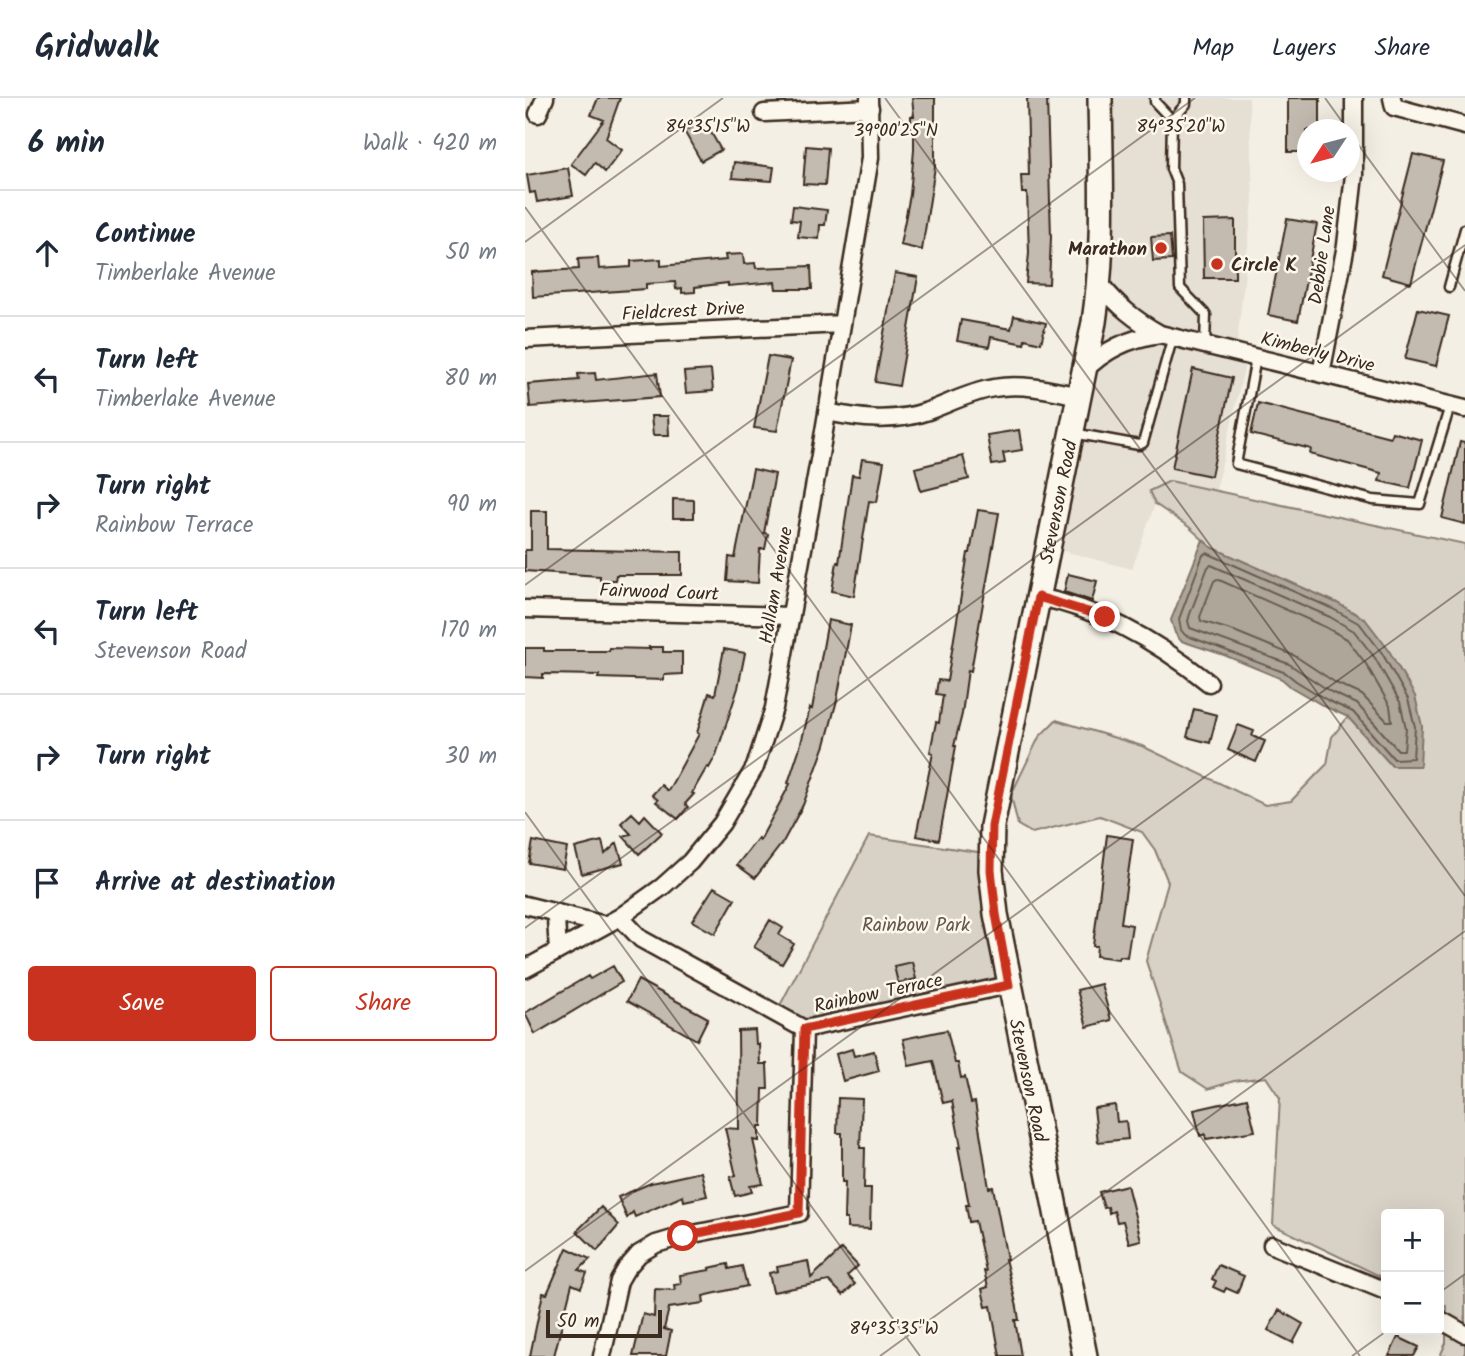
<!DOCTYPE html>
<html lang="en">
<head>
<meta charset="utf-8">
<style>
	:root { --surface:#fff; --page:#f6f6f7; --text:#1f2937; --muted:#747a83; --line:#e0e1e3; --accent:#c8321e }
	body { margin:0; font-family:Kalam,sans-serif; background:var(--page); color:var(--text) }
	.controls { position:absolute; right:21px; bottom:21px; display:grid; overflow:hidden; border-radius:7px; box-shadow:0 7px 28px #0002 }
	.controls button { width:63px; height:63px; display:grid; place-items:center; padding:0; border:0; border-bottom:2px solid var(--line); background:var(--surface); color:var(--text); font:35px sans-serif }
	.compass { position:absolute; left:772px; top:21px; width:63px; height:63px; border-radius:50%; background:var(--surface); box-shadow:0 7px 28px #0002; rotate:234deg }
	.scale { position:absolute; left:21px; bottom:18px; width:116px; box-sizing:border-box; padding-left:7px; border:4px solid #3b2a1e; border-top:0; font-size:19px; line-height:24px; white-space:nowrap; color:#3b2a1e; -webkit-text-stroke:5px #fbf7ec; paint-order:stroke }
	.stop { position:absolute; width:21px; height:21px; margin:-16px; border:5px solid #c8321e; border-radius:50%; background:#fff }
	.stop.end { background:#c8321e; border-color:#fff; box-shadow:0 2px 7px #0008 }
	.list { margin:0; padding:0; list-style:none }
	h2 { display:flex; justify-content:space-between; align-items:center; height:91px; margin:0; padding:0 28px; font-size:30px }
	h2 small { font-size:23px; font-weight:400; color:var(--muted) }
	.list li { display:grid; grid-template-columns:46px 1fr auto; gap:21px; align-items:center; box-sizing:border-box; height:126px; padding:0 28px; border-top:2px solid var(--line) }
	.list b { display:block; font-size:26px; white-space:nowrap }
	.list p { margin:0; font-size:23px; white-space:nowrap; color:var(--muted) }
	.list em { font-size:23px; font-style:normal; color:var(--muted) }
	.actions { display:flex; gap:14px; padding:21px 28px }
	.actions a { flex:1; padding:16px 0; border:2px solid var(--accent); border-radius:7px; text-align:center; font-size:24px; color:var(--accent) }
	.actions .main { background:var(--accent); color:#fff }
	.icon { flex:none; width:38px; height:38px; fill:none; stroke:currentColor; stroke-width:2; stroke-linecap:round; stroke-linejoin:round }
	.map { position:relative; flex:none; width:940px; height:1258px; overflow:hidden }
	header { display:flex; align-items:center; gap:42px; box-sizing:border-box; height:98px; padding:0 35px; background:var(--surface); border-bottom:2px solid var(--line) }
	header strong { font-size:33px }
	nav { display:flex; gap:38px; margin-inline-start:auto; font-size:24px }
	main { display:flex }
	aside { flex:1; background:var(--surface) }
	.map>svg:first-child { display:block }
</style>
</head>
<body>
<header>
<strong>Gridwalk</strong>
<nav><a>Map</a><a>Layers</a><a>Share</a></nav>
</header>
<main>
<aside>
<h2>6 min<small>Walk · 420 m</small></h2>
<ul class="list">
<li><svg class="icon" aria-label="ahead" viewBox="0 0 24 24"><path d="M12 20V5M6 11l6-6 6 6"/></svg><div><b>Continue</b><p>Timberlake Avenue</p></div><em>50 m</em></li>
<li><svg class="icon" aria-label="left" viewBox="0 0 24 24"><path d="M17 20v-9H6M10 6l-5 5 5 5"/></svg><div><b>Turn left</b><p>Timberlake Avenue</p></div><em>80 m</em></li>
<li><svg class="icon" aria-label="right" viewBox="0 0 24 24"><path d="M7 20v-9h11M14 6l5 5-5 5"/></svg><div><b>Turn right</b><p>Rainbow Terrace</p></div><em>90 m</em></li>
<li><svg class="icon" aria-label="left" viewBox="0 0 24 24"><path d="M17 20v-9H6M10 6l-5 5 5 5"/></svg><div><b>Turn left</b><p>Stevenson Road</p></div><em>170 m</em></li>
<li><svg class="icon" aria-label="right" viewBox="0 0 24 24"><path d="M7 20v-9h11M14 6l5 5-5 5"/></svg><div><b>Turn right</b></div><em>30 m</em></li>
<li><svg class="icon" aria-label="arrive" viewBox="0 0 24 24"><path d="M6 21V4h12l-3 4 3 4H6"/></svg><div><b>Arrive at destination</b></div></li>
</ul>
<div class="actions"><a class="main">Save</a><a>Share</a></div>
</aside>
<div class="map">
<svg width="940" height="1258" viewBox="0 0 940 1258">
	<rect width="100%" height="100%" fill="#f3efe4"/>
	<filter id="ink" filterUnits="userSpaceOnUse"><feTurbulence type="fractalNoise" baseFrequency=".0143" numOctaves="2"/><feDisplacementMap in="SourceGraphic" scale="14" xChannelSelector="R" yChannelSelector="G"/><feConvolveMatrix kernelMatrix="1 2 1 2 8 2 1 2 1" color-interpolation-filters="sRGB"/></filter>
	<g filter="url(#ink)">
		<path fill="#e5dfd4" d="M575 0H724L728 102 711 254 722 257 691 392 646 383 624 393 630 406 607 471 523 449 569 224Z"/>
		<path fill="#d8d1c6" stroke="#8a7e72" stroke-width="2" d="M645 383 940 446V1258H915L921 1245V1208L914 1205V1116H861V1181L748 1127 755 1000 741 979 709 983 683 991 657 974 621 863 643 784 630 752 617 734 575 718 507 735 493 727 486 697 514 639 531 622 617 648 740 707 766 703 802 666 807 639 823 619 867 668 812 505 686 449 664 429 630 406 624 393Z
			M344 738 466 756 484 887 279 931 251 915Z"/>
		<path fill="#afa69a" stroke="#817468" stroke-width="2" d="M678 442 686 449 812 505 840 521 863 551 890 598 897 628 895 668H867L823 619 799 608 766 589 757 581 699 557 656 543 650 535 646 522Z"/>
		<g fill="none" stroke-linecap="round" stroke-linejoin="round">
			<path stroke="#695c50" stroke-width="2" d="M682 455 808 511 835 526 857 555 883 601 890 629 888 660 869 661 828 614 802 602 771 583 761 575 660 537 656 532 654 521 678 457Z
				M686 467 805 519 829 533 850 560 875 604 881 630 879 652H873L832 606 806 594 764 566 665 530 663 523 665 516 683 469Z
				M692 481 800 529 822 541 841 566 865 608 867 623H862L837 597 811 585 770 558 709 533 676 523 675 519 689 483Z"/>
		</g>
		<path fill="#c3bbb0" stroke="#3b2a1e" stroke-width="2" d="M73 0H95L81 40 97 52 80 74 70 65 61 77 46 66 79 22 66 17Z
			M387 0H410V69L397 152 375 147 385 97 389 52V32H386V18H389Z
			M502 0H522L526 139 524 186 501 185 504 155 502 95H497L496 77H504Z
			M763 0H795V32H782V54H763Z
			M179 22 196 52 176 63 159 33Z
			M281 48 303 50 300 87 278 86Z
			M888 56 918 63 886 185 857 177Z
			M209 64 249 69 247 83 207 80Z
			M43 70 48 98 12 104 10 94 5 95 2 77Z
			M268 108 302 112 300 127H295L294 141 273 139 275 123 266 122Z
			M762 121 792 126 773 223 743 217Z
			M710 122V180H679L678 123Z
			M645 138 647 162 628 163 626 139Z
			M218 156 219 166 230 165 231 170 286 168 287 191H251L250 184 203 188V185L170 189V194L157 195V190L151 191 150 184 121 186V191L8 199 7 174 54 171 53 161 73 160 74 171 106 169V163L136 161V168L201 162 200 157Z
			M370 175 393 179 374 288 350 284Z
			M893 211 924 218 911 268 880 261Z
			M489 218 521 225 516 245 500 241 499 246 466 239 464 249 432 243 436 222 486 231Z
			M243 258 266 262 252 333 229 330Z
			M668 271 707 280 686 378 647 370Z
			M186 272 188 293 161 295 159 274Z
			M70 275 71 282 132 275 135 299 5 309 3 286 54 282 53 276Z
			M733 305 865 339 867 334 897 342 885 390 854 383 856 375 785 356 786 351 726 336Z
			M126 318H143L144 337H128Z
			M494 332 497 352 478 355 480 365 467 367 462 337Z
			M935 344 940 345V426L917 420Z
			M438 358 444 381 396 393 390 370Z
			M337 361 359 364 352 404 344 403 329 498 307 493 312 464 314 465 327 377 334 378Z
			M228 371 250 376 239 435 243 436 240 451H235L233 485 202 483 204 459 210 460Z
			M148 401 169 402V420H148Z
			M453 412 474 415 446 573 443 572 437 616 429 648H431L414 742 391 738 408 655 405 654 411 624 414 625 418 597 411 596 413 582 422 583 443 455H445Z
			M6 413H22V451L157 454V477H91L90 482H75V478L0 473V452H6Z
			M543 476 572 483 567 503 539 494Z
			M303 522 326 527 312 602 300 647 278 707 258 744 230 780 212 767 233 740 235 742 265 686 263 685 275 649 285 610 287 611Z
			M124 549H138V554H157V576L139 577V582L73 580 74 577 18 576V580L0 579V550H19V553H84V550L125 551Z
			M199 551 220 555 213 590 191 657 184 670 182 669 167 695 169 696 160 706 163 709 153 721 131 704 133 702 127 697 136 687 143 693 174 636 172 635 184 595 190 597Z
			M669 611 692 617 685 645 662 639Z
			M713 627 729 633 727 638 740 643 731 664 703 652Z
			M107 715 115 723 120 717 137 735 114 756 98 738 106 736 96 725Z
			M582 737 608 741 596 825 607 827 602 859 594 858 593 861 571 858 572 848H568Z
			M8 743 42 750 38 771 4 765Z
			M77 743 80 756 92 745 98 765 57 776 50 750Z
			M189 789 210 801 190 836 167 823Z
			M245 822 258 830 254 837 269 846 257 866 229 849Z
			M387 864 391 881 373 885 369 868Z
			M88 868 97 884 10 936 0 915 63 878 65 881Z
			M113 882 183 920 172 942 102 903Z
			M576 886 586 922 562 929 552 892Z
			M230 932 231 946H234L235 966H242L243 991H238L237 1028H234V1043L228 1042 238 1086 225 1088 227 1094 210 1098 205 1079 211 1078 200 1030 214 1031 213 933Z
			M422 932 430 965H433L436 980 440 979 446 1005 450 1004 464 1090 468 1089 482 1161H480L492 1209 494 1222H490L496 1258H475L466 1208 461 1209 457 1191 463 1189 459 1173H461L450 1123 444 1124 441 1107H444L433 1049H436L427 1003 418 1005 408 963 384 968 378 941Z
			M327 951 329 958 349 953 354 973 318 983 311 956Z
			M313 1000 337 1001 335 1050H340L339 1090H346L345 1131 322 1130V1121H319L320 1084H317V1035H312Z
			M722 1000 730 1033 681 1041 680 1036 675 1038 669 1012Z
			M590 1007 592 1024 601 1023 603 1041 573 1044 569 1010Z
			M176 1074 182 1098 159 1103 158 1098 110 1119 108 1114 102 1120 93 1099 126 1085Z
			M602 1087 616 1142 604 1145 598 1123 592 1124 589 1113 584 1115 583 1109 579 1110 574 1094Z
			M76 1109 94 1127 72 1153 52 1133Z
			M42 1150 65 1161 54 1172 62 1175 56 1190 47 1186 29 1258H5L18 1195 22 1196Z
			M317 1151 333 1168 322 1178 330 1186 318 1197 304 1183 248 1194 244 1175 253 1173 252 1169 283 1163 286 1180Z
			M203 1166 204 1171 217 1168 222 1188 178 1198 179 1205 144 1210 139 1231 146 1233 141 1258H108L118 1216 129 1219 130 1191 150 1192 149 1187 156 1186 155 1177 185 1172 184 1170Z
			M693 1167 719 1178 712 1195 701 1190 699 1194 688 1189 691 1183 687 1181Z
			M754 1212 778 1226 768 1245 743 1232Z
			M873 1239 894 1249 889 1258H864Z"/>
		<g fill="none" stroke-linecap="round" stroke-linejoin="round">
			<defs>
				<path id="lane" d="M630 0V4L647 22
					M661 0V6L647 22 646 71 652 86 655 190 681 217 680 246
					M924 189 940 131
					M731 260 711 366 848 402 895 406 925 308
					M548 335 614 347 618 345 648 238"/>
				<path id="street" d="M867 0 869 9 940 28
					M239 15 345 10
					M13 16 20 0
					M575 186C593 208 610 222 635 236L940 311
					M0 241 317 226
					M559 273C580 251 605 240 635 236
					M796 276 821 147 829 77V0
					M302 314C335 321 369 325 403 313 425 305 445 294 469 290 497 285 526 292 554 298
					M513 499C577 511 634 545 684 585
					M0 511 266 518
					M0 807 80 827
					M28 815 31 821 33 853
					M95 819 116 841 279 931 484 887
					M0 871 95 819 137 789 165 764 197 725 230 669 249 610 295 357 345 60 344 0
					M747 1147 861 1193
					M914 1221 940 1236
					M77 1258 94 1183 101 1171 114 1156 131 1146 158 1138 274 1115 279 931"/>
				<g id="secondary">
					<path id="s1" d="M560 1258 471 816 466 772 467 728 569 224C580 149 576 75 575 0"/>
				</g>
			</defs>
			<use href="#lane" stroke="#3b2a1e" stroke-width="13"/>
			<use href="#street" stroke="#3b2a1e" stroke-width="21"/>
			<use href="#secondary" stroke="#3b2a1e" stroke-width="28"/>
			<use href="#lane" stroke="#fbf7ec" stroke-width="8"/>
			<use href="#street" stroke="#fbf7ec" stroke-width="16"/>
			<use href="#secondary" stroke="#fbf7ec" stroke-width="23"/>
		</g>
	</g>
	<g fill="none" stroke-linecap="round" stroke-linejoin="round" filter="url(#ink)">
		<path stroke="#c8321e" stroke-width="9" d="M158 1138 274 1115 279 931 484 887 471 816 466 772 467 728 513 499 580 519"/>
	</g>
	<path fill="none" stroke="#3b2a1e" stroke-width="2" stroke-opacity="0.45" d="M360 0 940 798M800 0 823 32M824 34 940 193M0 109 835 1258M0 144 198 0M0 487 670 0M0 714 395 1258M0 830 940 147M0 1173 940 490M914 1195 940 1176M355 1258 940 833M827 1258 863 1232"/>
	<g fill="#c8321e" stroke="#fbf7ec" stroke-width="2.5">
		<circle cx="636" cy="150" r="7"/>
		<circle cx="692" cy="166" r="7"/>
	</g>
	<g text-anchor="middle" stroke-width="5" stroke-linejoin="round" paint-order="stroke">
		<g font-size="19" font-weight="bold" fill="#3b2a1e" stroke="#fbf7ec" text-anchor="end">
			<text x="622" y="157">Marathon</text>
			<text x="706" y="173" text-anchor="start">Circle K</text>
		</g>
		<g font-size="19" fill="#3b2a1e" stroke="#fbf7ec">
			<text transform="translate(796 157) rotate(-82)" y="7">Debbie Lane</text>
			<text transform="translate(158 212) rotate(-3)" y="7">Fieldcrest Drive</text>
			<text transform="translate(793 253) rotate(14)" y="7">Kimberly Drive</text>
			<text dy="7" stroke="none"><textPath href="#s1" startOffset="870">Stevenson Road</textPath></text>
			<text transform="translate(250 487) rotate(-80)" y="7">Hallam Avenue</text>
			<text transform="translate(134 493) rotate(2)" y="7">Fairwood Court</text>
			<text transform="translate(353 894) rotate(-12)" y="7">Rainbow Terrace</text>
			<text transform="translate(504 982) rotate(78)" y="7">Stevenson Road</text>
		</g>
		<g font-size="19" fill="#625448" stroke="#fbf7ec">
			<text x="391" y="833">Rainbow Park</text>
		</g>
	</g>
	<g font-size="18" text-anchor="middle" fill="#3b2a1e" stroke="#fbf7ec" stroke-width="5" stroke-linejoin="round" paint-order="stroke">
		<text x="183" y="34">84°35'15"W</text>
		<text x="656" y="34">84°35'20"W</text>
		<text x="371" y="38">39°00'25"N</text>
		<text x="369" y="1236">84°35'35"W</text>
	</g>
</svg>
<div class="controls">
<button>+</button>
<button>−</button>
</div>
<svg class="compass" viewBox="-18 -18 36 36"><path d="M0-13l5 13h-10z" fill="#e53935"/><path d="M0 13l5-13h-10z" fill="#747a83"/></svg>
<div class="scale">50 m</div>
<div class="stop" style="left:158px;top:1138px"></div>
<div class="stop end" style="left:580px;top:519px"></div>
</div>
</main>
</body>
</html>
